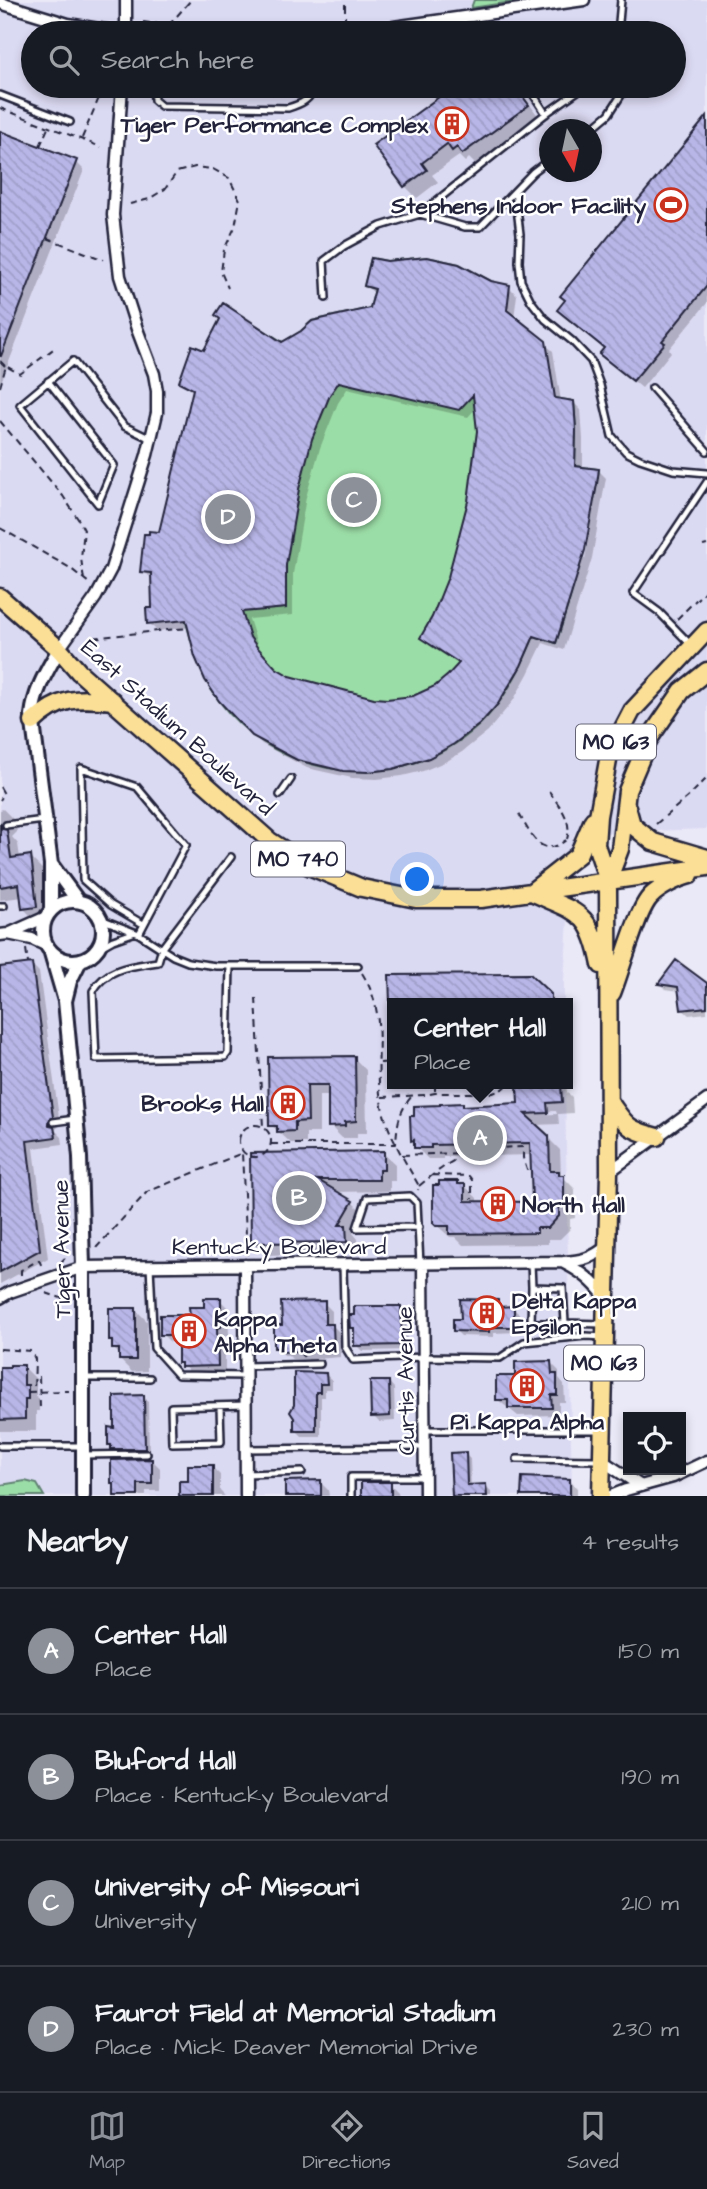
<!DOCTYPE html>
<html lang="en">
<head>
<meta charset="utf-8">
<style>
	:root { --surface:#171b24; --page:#242831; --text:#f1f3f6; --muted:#9ea1a6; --line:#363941; --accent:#8c9099 }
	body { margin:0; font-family:"Architects Daughter",sans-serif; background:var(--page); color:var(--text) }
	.controls { position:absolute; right:21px; bottom:21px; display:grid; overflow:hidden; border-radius:0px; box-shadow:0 4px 10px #0003 }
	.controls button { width:63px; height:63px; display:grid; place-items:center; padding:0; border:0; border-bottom:2px solid var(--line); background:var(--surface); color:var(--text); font:35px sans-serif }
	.compass { position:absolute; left:539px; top:119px; width:63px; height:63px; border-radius:50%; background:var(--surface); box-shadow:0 4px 10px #0003; rotate:171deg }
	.you { position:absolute; left:418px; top:880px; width:24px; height:24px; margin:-18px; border:5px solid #fff; border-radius:50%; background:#1a73e8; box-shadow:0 0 0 10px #1a73e833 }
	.badge { display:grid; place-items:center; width:46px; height:46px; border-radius:50%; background:var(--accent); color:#fff; font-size:23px; font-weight:700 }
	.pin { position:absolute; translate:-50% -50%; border:4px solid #fff; box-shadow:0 2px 7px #0006 }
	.popup { position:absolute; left:387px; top:998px; width:186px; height:91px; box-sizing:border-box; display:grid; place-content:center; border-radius:0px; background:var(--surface); filter:drop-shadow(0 2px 5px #0005); font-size:23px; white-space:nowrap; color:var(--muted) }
	.popup b { font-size:26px; color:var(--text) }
	.popup::after { content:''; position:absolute; left:50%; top:100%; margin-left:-14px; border:14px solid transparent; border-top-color:var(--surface) }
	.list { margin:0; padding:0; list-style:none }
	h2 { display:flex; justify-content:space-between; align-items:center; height:91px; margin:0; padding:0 28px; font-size:30px }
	h2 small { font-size:23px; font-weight:400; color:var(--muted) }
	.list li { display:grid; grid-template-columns:46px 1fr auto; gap:21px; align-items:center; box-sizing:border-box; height:126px; padding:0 28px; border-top:2px solid var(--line) }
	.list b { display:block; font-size:26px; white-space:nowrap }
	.list p { margin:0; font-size:23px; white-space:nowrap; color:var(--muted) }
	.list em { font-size:23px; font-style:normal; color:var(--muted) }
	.icon { flex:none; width:38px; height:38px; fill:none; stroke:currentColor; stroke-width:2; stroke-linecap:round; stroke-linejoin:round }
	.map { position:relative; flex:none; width:707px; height:1496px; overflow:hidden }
	.search { position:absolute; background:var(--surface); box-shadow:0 4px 10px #0003; left:21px; right:21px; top:21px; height:77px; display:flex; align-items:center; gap:18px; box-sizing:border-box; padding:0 24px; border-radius:38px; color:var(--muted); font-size:26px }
	.sheet { height:595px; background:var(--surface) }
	nav { display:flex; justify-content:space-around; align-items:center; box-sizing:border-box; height:98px; border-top:2px solid var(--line); background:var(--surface); font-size:19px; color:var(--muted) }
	nav a { display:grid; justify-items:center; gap:4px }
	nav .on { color:var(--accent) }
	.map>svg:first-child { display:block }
</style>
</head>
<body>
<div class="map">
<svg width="707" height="1496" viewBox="0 0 707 1496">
	<defs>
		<pattern id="forest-firs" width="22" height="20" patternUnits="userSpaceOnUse" patternTransform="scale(1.75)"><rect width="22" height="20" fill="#9bdda7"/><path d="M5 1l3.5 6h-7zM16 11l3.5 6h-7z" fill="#85bd91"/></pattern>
		<pattern id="building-back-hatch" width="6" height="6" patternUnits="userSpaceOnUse" patternTransform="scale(1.75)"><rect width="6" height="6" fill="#b8b6e7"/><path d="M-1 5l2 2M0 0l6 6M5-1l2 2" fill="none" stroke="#9e9cc7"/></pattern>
	</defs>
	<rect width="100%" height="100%" fill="#eae9f8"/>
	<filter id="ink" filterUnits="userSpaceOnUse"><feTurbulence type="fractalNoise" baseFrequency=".0143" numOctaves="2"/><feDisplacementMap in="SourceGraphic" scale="14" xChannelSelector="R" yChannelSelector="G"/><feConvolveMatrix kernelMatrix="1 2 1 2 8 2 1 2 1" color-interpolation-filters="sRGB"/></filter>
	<g filter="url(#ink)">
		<path fill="#dbdaf3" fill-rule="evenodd" d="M0 0H707V829L574 834 564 980V1003H392V1084H565L572 1496H0ZM33 33H674V86H33ZM550 130H592V172H550Z"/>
		<path fill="#9bdda7" stroke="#5e8071" stroke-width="2" d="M427 257 459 264 491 281 555 398 574 401 576 430 575 466 599 469C590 529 575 586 556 643L534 636C520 669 505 701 478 726 403 795 280 783 219 701 200 676 193 648 185 618L257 326 283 342 301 331 312 321 370 308 375 289 364 286 371 258 387 261Z
			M25 1481 37 1484 44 1496H0V1485Z"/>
		<path fill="url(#forest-firs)" stroke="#5e8071" stroke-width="2" d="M474 0H525L471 8Z"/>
		<path fill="#0003" fill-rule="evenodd" d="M457 86H516L539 117 475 164 469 158 465 162 459 156 432 175 438 182 417 198 405 186 376 146Z
			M707 127V303L669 349 671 352 642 388 610 361 606 349Z
			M0 132 76 162 84 170 0 385Z
			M491 283 509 287 517 295 514 318 553 351 561 401 573 402 581 410 583 439V469L598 470 606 478 592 558 564 650 543 643 528 674 513 701 488 731 462 752 447 761 423 771 402 776 377 779 352 778 307 768 262 744 220 700 190 627 157 631 149 623 153 609V579L142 571 160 534 194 392 181 382 205 352 282 344 372 309 374 293 366 286ZM347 389 468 417 476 408 478 432 470 501 450 578 434 618 422 638 430 646 460 665 450 676 426 693 414 698 387 701 304 683 276 669 264 657 258 647 249 619 293 615V574L306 497 320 448 338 403ZM596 475H599L585 559 581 558Z
			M3 809 15 821 17 832 12 837 18 844 20 858 30 857 42 869 48 918 35 920 23 908 22 897 0 900V810Z
			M31 964 39 972 60 1125 55 1130 62 1137 63 1144 34 1148 48 1258 0 1284V969Z
			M529 976 558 1003H392V1052L391 977Z
			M660 984H707V1013L689 1015 683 1010 680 991 665 989Z
			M354 1058 366 1070 367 1133H357V1138H342L330 1126V1096H319V1133H306V1143H291L271 1125 270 1059Z
			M524 1084H566L567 1092 572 1097 573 1113 558 1114 559 1124 535 1125 560 1150 561 1175 575 1189V1218L570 1219V1229L560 1239H548V1244L463 1245 455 1237H450L434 1223 457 1183 460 1186H465L477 1198V1203H534L532 1155 443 1157V1159H428L416 1147V1143L413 1140 462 1105 465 1107 520 1105ZM556 1111 557 1114 529 1115V1112Z
			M383 1153 395 1164V1181H390V1191L334 1192 352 1202 364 1214 353 1233 358 1239V1253L265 1255 253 1243 252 1154Z
			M220 1300 228 1308 229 1335H225V1373L191 1374 180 1362V1342H170L162 1334Z
			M497 1302 504 1308H513L519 1314V1332L494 1333V1337L461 1336 455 1330Z
			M324 1303 332 1311V1325L340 1333 341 1357 316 1359 312 1363 307 1359H292L288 1355H284L276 1347 283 1327Z
			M401 1307 406 1313 407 1350 362 1351 356 1345V1331L352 1327Z
			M135 1309 147 1321V1371L132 1372 120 1360V1355L114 1349V1343L111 1340Z
			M551 1363 559 1371V1378L564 1384 565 1402H559V1415L518 1416 498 1400 517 1378Z
			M24 1367 36 1379V1396L39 1399V1411H36V1431H0V1368Z
			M326 1375 332 1380V1389H325V1397H321V1436H302L296 1430V1418Z
			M389 1382 394 1388 395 1421 379 1422 373 1416Z
			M143 1397 148 1402 149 1453H118L109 1445 115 1429Z
			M465 1454 470 1459 471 1486H486L491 1491V1496H453Z
			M152 1460 160 1468V1491H146V1496H116V1485L113 1482Z
			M212 1467 220 1475V1491L225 1496H181L190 1483Z
			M569 1480 577 1488V1496H523Z
			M320 1482 328 1490 329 1496H287Z
			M390 1484 398 1492 399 1496H363Z"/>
		<path fill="url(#building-back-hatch)" stroke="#22223b" stroke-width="2" fill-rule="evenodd" d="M454 86H515L529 105 462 154 457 147 452 151 447 144 422 163 427 170 404 187 373 145Z
			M707 116V286L662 341 665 343 633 381 599 354 604 348 557 310 565 300 560 296Z
			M0 131 77 160 1 356H0Z
			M427 257 459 264 491 281 510 285 507 310 546 341 555 398 574 401 576 430 575 466 599 469 597 484 585 550 556 643 534 636 521 666 498 704 480 724 454 744 429 758 393 769 368 772 343 771 297 760 252 736 219 701 205 680 195 657 186 620 147 624 146 608H152L151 573 140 572 144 534H149V531L159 532 193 389 179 382 192 345 204 350 220 319 215 315 223 303 282 342 301 331 312 321 370 308 375 289 364 286 371 258 387 261ZM339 382 459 410 473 395 477 431 468 501 448 577 432 617 420 638 459 663 448 675 435 686 413 696 387 699 374 698 290 676 276 668 257 647 250 637 242 612 286 608V565L299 489 312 439 330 395Z
			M0 823 2 829 7 830 11 858 31 855 37 907 22 909 19 884 0 887Z
			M676 960 707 983V1007L681 1010 678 987 658 984Z
			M32 963 53 1117 48 1122 49 1126 54 1127 56 1137 27 1141 40 1250 0 1272V967Z
			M530 974 551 994V1003H390L389 975Z
			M355 1056 356 1121 345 1122V1126L328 1127V1085H307L308 1121 295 1122V1131L277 1132V1126H269L268 1057Z
			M522 1084H561L562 1102 547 1103 548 1113 525 1114 549 1136 550 1171H559V1175H564V1207H559V1216L548 1228H537V1233L449 1234V1226H436L433 1223V1185H439V1181H458V1184H465V1201L532 1202 530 1143 431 1145V1148H414V1140L411 1141 410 1116H414V1106L440 1105V1104L463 1103V1106L518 1103 517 1085Z
			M384 1151V1170H379V1180H318L353 1201 339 1225H346L347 1242 251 1243 250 1153Z
			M204 1298H221V1327L217 1328 218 1366 181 1367V1363H178V1335H160V1315H190L189 1307H204Z
			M460 1299 498 1300V1307L514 1306V1327H489V1332L453 1331V1319H461Z
			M325 1301V1324H333L334 1350 308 1351 303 1356 298 1351 282 1352V1348H274V1325H282L281 1302Z
			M354 1306H401L402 1345 354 1346V1328H350L349 1315H354Z
			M109 1308H136V1360H119V1349H112V1341H109Z
			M551 1361 552 1374H557V1395H551L552 1408H508V1400H496V1376H515V1362Z
			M10 1365H24V1385H28V1399H25V1419L0 1420V1367H10Z
			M294 1372 326 1373 327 1384H320V1392H316V1431H294V1418L290 1412 294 1405Z
			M370 1381H389L390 1416 371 1417Z
			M144 1395 145 1449H111V1445H108V1427L114 1428V1396Z
			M466 1452 467 1485 486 1484 487 1496H452L450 1453Z
			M152 1459V1484H138V1496H114V1483H111V1460Z
			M188 1465H213V1496H179V1481H188Z
			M522 1477 570 1479V1496H521Z
			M321 1480V1496H285V1481Z
			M361 1482H391V1496H361Z"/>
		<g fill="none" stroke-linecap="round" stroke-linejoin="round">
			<defs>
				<path id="service" d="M601 33 618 27
					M618 33 621 0
					M153 86 154 100 161 106 288 108C301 104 311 100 314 86
					M528 86 546 114
					M0 95 70 122
					M590 130 609 114 627 86
					M515 191 520 234 519 262 521 281 531 301 545 319 572 341 591 361 600 385 612 436 626 452 640 459 673 470 707 473
					M420 214 548 112 585 86
					M326 298 324 261 344 246 381 226 420 214 465 227H480L533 172 550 159
					M48 381 114 465 98 504 20 405 73 361 124 426 151 439
					M652 388 707 451
					M692 646 659 612 633 593 707 482
					M280 795 291 779
					M6 825 44 820
					M0 906H4
					M101 919 139 934 173 956 188 962 216 966H358
					M139 934 186 845 137 787 81 768 83 880 111 905 143 924
					M97 949 113 940 133 933
					M230 966 228 1053 225 1057 96 1059 93 991C107 967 133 966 158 962L162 948 231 857
					M53 1122 75 1119
					M419 1227 357 1228 367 1198 410 1196 417 1203 420 1265
					M531 1263 532 1287 563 1288 565 1323 602 1324
					M343 1265 345 1347 353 1360 424 1357 500 1358 524 1342 586 1336 604 1337
					M150 1266 154 1348 178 1375 245 1376
					M532 1287 531 1323H565
					M245 1366 320 1364
					M83 1378H150
					M220 1406 221 1442 172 1443 171 1407 246 1405
					M424 1430H599
					M0 1446H81
					M246 1449 424 1447
					M83 1455 147 1454
					M517 1459 598 1460
					M246 1474 302 1472
					M351 1496V1477H425"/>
				<path id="minor" d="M0 3 68 24 124 33
					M126 33V0
					M351 33 584 0
					M59 649 96 597 111 569 147 455 157 413V391L154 374 137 329 120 276 113 215 122 86
					M8 934 32 939 45 945
					M0 935 8 934 46 917
					M609 1172 707 1100
					M564 1263C582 1272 593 1281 605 1297
					M245 1265 246 1496
					M423 1265 425 1496
					M0 1298 10 1292 83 1267 563 1262C582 1261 593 1258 607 1246
					M601 1460 641 1486
					M611 1496 626 1490 673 1477 707 1461"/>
				<path id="tertiary" d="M51 864 78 901
					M43 931a30 30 0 1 1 60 0a30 30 0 1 1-60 0Z
					M51 910V864L32 715C35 689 47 671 59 649
					M51 953 65 1001 80 1157 83 1267V1496
					M65 1001 70 981 80 961"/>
				<path id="primary" d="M0 597 59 649 79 672 270 841 309 866 362 888 416 899H481L707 867
					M33 722C61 696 77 698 113 701
					M627 807 632 825 653 842 707 858
					M593 820 578 855 531 892C578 913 590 910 601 965
					M608 881 620 849 627 791 649 739 682 691 707 671
					M612 993C621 971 637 909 651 896 660 887 678 878 690 875
					M609 1101C627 1126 626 1129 657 1137
					M601 1496 609 1172 608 881 596 845 598 816 609 755 632 711 707 631"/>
			</defs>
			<use href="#service" stroke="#22223b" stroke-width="10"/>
			<use href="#minor" stroke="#22223b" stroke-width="15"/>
			<use href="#tertiary" stroke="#22223b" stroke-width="18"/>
			<use href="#primary" stroke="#22223b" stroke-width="21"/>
			<path stroke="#22223b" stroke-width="2" stroke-dasharray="7 5" stroke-linecap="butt" d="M143 22 202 30 282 27 303 29 345 24V0
				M169 25 191 0
				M0 108 101 147
				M82 138 104 86
				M40 146 48 128
				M130 204 149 199 165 189 177 172 195 167 213 169 229 178 240 200 235 227 224 250 221 272 228 288
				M47 238 104 260
				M0 361 5 366
				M0 387 6 366 20 374 56 347
				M0 421 63 496 80 522 84 530 81 558 84 580
				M0 528 70 568 89 583
				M703 546 707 545
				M677 619 707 589
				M94 658 90 638 188 628
				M0 787 4 794 0 800
				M549 791C559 806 573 820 567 839
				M519 814C531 834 540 860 566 840
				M656 824 688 797 707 778
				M26 949 28 963
				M362 973C390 1018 372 1058 382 1106 388 1135 405 1161 419 1186L418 1190
				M256 998 263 1127
				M380 1063 392 1062
				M435 1084V1092
				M382 1097 425 1095 435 1093H493L501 1090 508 1084
				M239 1141a16 16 0 1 1 32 0a16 16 0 1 1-32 0Z
				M271 1144H396C397 1124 399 1111 412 1096
				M402 1155 463 1153
				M432 1175 469 1176 472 1180V1199
				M419 1186C459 1153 471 1148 523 1147V1158L528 1173
				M96 1248 147 1192 242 1153 247 1255
				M60 1263 66 1257
				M21 1275V1270L39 1260 43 1269
				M46 1293 64 1299
				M0 1349 31 1351 35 1359 34 1392
				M39 1376 40 1408
				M28 1392 69 1391"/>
			<use href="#service" stroke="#fff" stroke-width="5"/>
			<use href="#minor" stroke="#fff" stroke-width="10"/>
			<use href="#tertiary" stroke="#fff" stroke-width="12"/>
			<use href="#primary" stroke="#fbdf96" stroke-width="16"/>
		</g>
	</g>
	<defs>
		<symbol id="building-ring" viewBox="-11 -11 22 22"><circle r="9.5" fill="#fff" stroke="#c8321e" stroke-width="1.5"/><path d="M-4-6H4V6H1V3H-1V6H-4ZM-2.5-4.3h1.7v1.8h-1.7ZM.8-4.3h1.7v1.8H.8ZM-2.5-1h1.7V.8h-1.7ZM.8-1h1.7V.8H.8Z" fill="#c8321e"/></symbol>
		<symbol id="stadium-ring" viewBox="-11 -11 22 22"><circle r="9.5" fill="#fff" stroke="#c8321e" stroke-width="1.5"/><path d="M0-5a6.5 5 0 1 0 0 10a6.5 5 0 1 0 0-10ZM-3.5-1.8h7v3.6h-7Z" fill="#c8321e"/></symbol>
	</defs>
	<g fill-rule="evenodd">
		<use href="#building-ring" x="433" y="105" width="38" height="38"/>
		<use href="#stadium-ring" x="652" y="186" width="38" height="38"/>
		<use href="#building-ring" x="269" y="1084" width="38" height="38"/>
		<use href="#building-ring" x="479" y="1185" width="38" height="38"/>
		<use href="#building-ring" x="468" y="1294" width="38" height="38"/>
		<use href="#building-ring" x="170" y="1312" width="38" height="38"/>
		<use href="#building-ring" x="508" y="1367" width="38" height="38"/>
	</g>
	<g text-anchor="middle" stroke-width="5" stroke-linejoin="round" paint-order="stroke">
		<g fill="#fff" stroke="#646476" stroke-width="2">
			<rect x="576" y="724.5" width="80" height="35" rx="5"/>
			<rect x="251" y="841.5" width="94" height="35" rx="5"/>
			<rect x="564" y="1345.5" width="80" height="35" rx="5"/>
		</g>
		<g font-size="21" font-weight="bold" fill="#22223b">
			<text x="616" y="749">MO 163</text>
			<text x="298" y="866">MO 740</text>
			<text x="604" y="1370">MO 163</text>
		</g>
		<g font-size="23" font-weight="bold" fill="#22223b" stroke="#fff" text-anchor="end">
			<text x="428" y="132">Tiger Performance Complex</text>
			<text x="646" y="213">Stephens Indoor Facility</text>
			<text x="264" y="1111">Brooks Hall</text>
			<text x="522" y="1212" text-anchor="start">North Hall</text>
			<text x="512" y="1308" text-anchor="start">Delta Kappa<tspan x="512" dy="26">Epsilon</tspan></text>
			<text x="214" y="1326" text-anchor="start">Kappa<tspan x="214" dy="26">Alpha Theta</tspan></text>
			<text x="527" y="1429" text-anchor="middle">Pi Kappa Alpha</text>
		</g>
		<g font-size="23" fill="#22223b" stroke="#fff">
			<text transform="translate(178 727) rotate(42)" y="8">East Stadium Boulevard</text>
			<text x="279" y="1254">Kentucky Boulevard</text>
			<text transform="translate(61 1249) rotate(-91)" y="8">Tiger Avenue</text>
			<text transform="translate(405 1381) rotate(-91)" y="8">Curtis Avenue</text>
		</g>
	</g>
</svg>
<div class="controls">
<button><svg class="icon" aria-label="locate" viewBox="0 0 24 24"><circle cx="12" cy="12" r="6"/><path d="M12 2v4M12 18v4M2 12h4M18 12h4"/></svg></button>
</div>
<svg class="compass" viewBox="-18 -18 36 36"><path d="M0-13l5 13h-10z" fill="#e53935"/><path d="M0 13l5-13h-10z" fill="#9ea1a6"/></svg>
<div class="you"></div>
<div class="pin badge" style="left:480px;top:1138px">A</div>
<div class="popup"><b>Center Hall</b>Place</div>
<div class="pin badge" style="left:299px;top:1198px">B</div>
<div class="pin badge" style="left:354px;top:500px">C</div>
<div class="pin badge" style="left:228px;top:517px">D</div>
<div class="search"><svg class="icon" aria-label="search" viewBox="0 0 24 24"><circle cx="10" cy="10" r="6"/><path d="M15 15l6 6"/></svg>Search here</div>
</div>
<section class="sheet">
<h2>Nearby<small>4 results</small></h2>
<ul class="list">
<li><span class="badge">A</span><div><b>Center Hall</b><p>Place</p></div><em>150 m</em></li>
<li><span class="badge">B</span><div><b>Bluford Hall</b><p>Place · Kentucky Boulevard</p></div><em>190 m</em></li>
<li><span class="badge">C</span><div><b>University of Missouri</b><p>University</p></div><em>210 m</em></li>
<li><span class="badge">D</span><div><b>Faurot Field at Memorial Stadium</b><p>Place · Mick Deaver Memorial Drive</p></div><em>230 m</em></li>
</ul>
</section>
<nav>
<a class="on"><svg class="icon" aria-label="map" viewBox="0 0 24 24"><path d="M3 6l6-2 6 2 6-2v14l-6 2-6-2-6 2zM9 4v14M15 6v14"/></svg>Map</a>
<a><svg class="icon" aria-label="directions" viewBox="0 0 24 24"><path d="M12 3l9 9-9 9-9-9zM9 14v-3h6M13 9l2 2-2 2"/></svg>Directions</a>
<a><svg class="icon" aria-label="saved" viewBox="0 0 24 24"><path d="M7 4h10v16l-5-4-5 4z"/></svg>Saved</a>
</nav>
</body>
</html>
